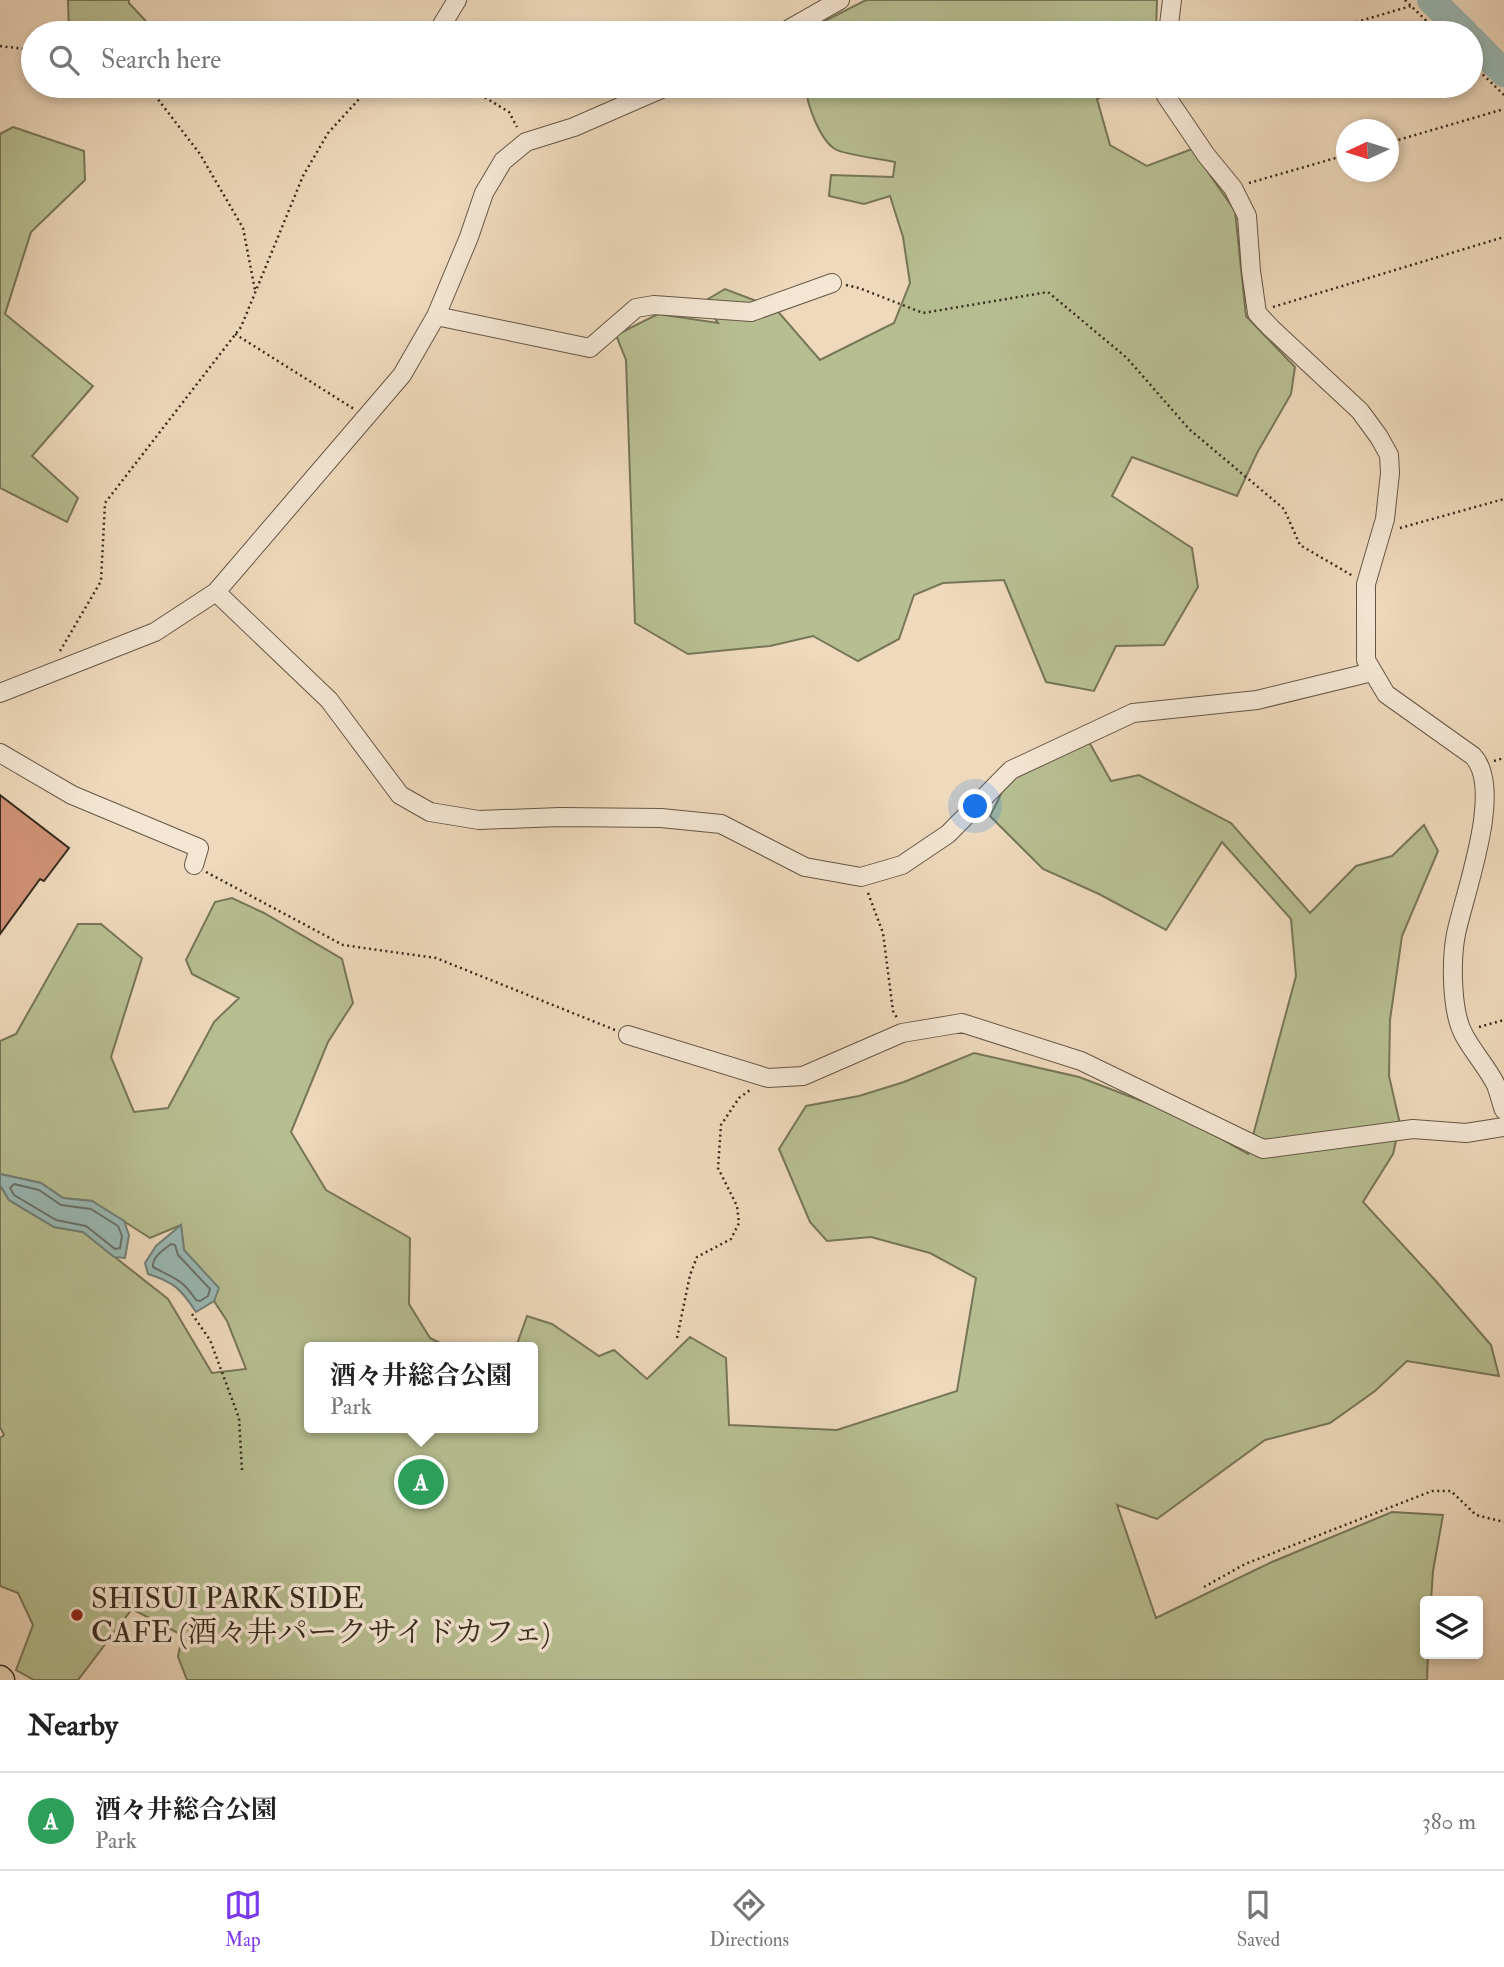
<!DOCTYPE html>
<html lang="en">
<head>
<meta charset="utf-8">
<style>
	:root { --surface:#fff; --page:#f2f2f2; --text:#222; --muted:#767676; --line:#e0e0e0; --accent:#7c3aed }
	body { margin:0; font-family:"IM FELL Double Pica","Noto Serif JP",serif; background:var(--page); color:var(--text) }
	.controls { position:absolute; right:21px; bottom:21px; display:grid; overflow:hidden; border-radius:7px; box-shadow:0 4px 10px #0003 }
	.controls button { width:63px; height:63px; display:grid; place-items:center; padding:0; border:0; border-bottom:2px solid var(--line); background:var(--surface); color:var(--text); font:35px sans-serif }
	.compass { position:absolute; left:1336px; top:119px; width:63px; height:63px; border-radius:50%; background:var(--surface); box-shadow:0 4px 10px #0003; rotate:266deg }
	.you { position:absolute; left:976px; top:807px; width:24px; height:24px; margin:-18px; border:5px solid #fff; border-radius:50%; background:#1a73e8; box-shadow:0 0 0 10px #1a73e833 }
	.badge { display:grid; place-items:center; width:46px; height:46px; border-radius:50%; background:var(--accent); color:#fff; font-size:23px; font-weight:700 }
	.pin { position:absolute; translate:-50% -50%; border:4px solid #fff; box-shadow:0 2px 7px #0006 }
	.popup { position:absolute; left:304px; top:1342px; width:234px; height:91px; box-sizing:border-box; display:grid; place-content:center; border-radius:7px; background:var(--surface); filter:drop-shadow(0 2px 5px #0005); font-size:23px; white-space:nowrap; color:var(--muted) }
	.popup b { font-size:26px; color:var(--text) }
	.popup::after { content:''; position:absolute; left:50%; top:100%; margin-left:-14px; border:14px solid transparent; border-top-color:var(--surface) }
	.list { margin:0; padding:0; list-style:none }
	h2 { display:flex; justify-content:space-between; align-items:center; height:91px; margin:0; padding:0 28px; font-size:30px }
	h2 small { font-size:23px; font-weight:400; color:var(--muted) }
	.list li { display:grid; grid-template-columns:46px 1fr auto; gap:21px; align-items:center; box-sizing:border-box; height:98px; padding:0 28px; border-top:2px solid var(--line) }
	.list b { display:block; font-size:26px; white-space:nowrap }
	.list p { margin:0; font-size:23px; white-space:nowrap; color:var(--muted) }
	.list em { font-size:23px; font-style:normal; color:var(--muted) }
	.icon { flex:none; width:38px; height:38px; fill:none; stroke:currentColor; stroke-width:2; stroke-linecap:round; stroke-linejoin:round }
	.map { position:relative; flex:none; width:1504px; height:1680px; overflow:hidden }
	.search { position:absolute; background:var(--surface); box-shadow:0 4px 10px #0003; left:21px; right:21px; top:21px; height:77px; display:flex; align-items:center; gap:18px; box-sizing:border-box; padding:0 24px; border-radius:38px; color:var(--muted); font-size:26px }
	.sheet { height:189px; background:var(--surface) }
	nav { display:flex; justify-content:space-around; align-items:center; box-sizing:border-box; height:98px; border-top:2px solid var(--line); background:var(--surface); font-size:19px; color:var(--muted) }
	nav a { display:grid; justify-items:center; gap:4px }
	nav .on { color:var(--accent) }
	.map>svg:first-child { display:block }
</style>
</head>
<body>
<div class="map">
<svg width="1504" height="1680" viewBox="0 0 1504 1680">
	<rect width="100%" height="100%" fill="#eed9bc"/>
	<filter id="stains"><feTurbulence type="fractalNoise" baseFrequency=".00286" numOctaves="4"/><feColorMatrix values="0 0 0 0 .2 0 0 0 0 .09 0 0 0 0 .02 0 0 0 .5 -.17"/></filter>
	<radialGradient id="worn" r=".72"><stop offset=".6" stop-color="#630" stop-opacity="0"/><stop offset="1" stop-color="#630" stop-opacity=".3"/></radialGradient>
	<path fill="#b7bf92" stroke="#777658" stroke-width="2" d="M68 0H129V3L157 33H69Z
		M866 0H1157L1156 33H807V30Z
		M806 86H1122L1097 99 1110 145 1147 166 1192 149 1235 211 1246 316 1295 367 1291 394 1257 453 1237 496 1132 457 1112 496 1192 548 1198 587 1164 645 1116 646 1094 691 1046 682 1004 580 943 583 914 595 899 639 858 661 813 636 770 646 688 654 635 623 626 360 616 335 658 314 718 323 703 302 725 289 775 308 820 360 894 323 910 283 903 237 890 196 864 204 829 196 831 175 893 177 895 162C883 159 844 155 835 149 820 140 806 103 806 86Z
		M13 127 84 151 85 180 31 232 5 314 93 386 32 456 78 498 67 522 0 488V134Z
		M1089 742 1111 781 1139 775 1231 823 1310 913 1356 866 1392 856 1424 825 1438 851 1402 936 1390 1020 1389 1076 1400 1124 1393 1154 1363 1202 1435 1280 1491 1345 1499 1376 1407 1361 1375 1391 1330 1423 1265 1440 1157 1519 1117 1505 1156 1618 1272 1562 1392 1512 1443 1515 1433 1571 1431 1601H1425V1654H1428L1427 1680H187L178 1657 182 1635 132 1609 78 1680H34L16 1670 33 1625 18 1593 0 1586V1438L4 1435 0 1427V1185L9 1200 54 1227 83 1232 168 1299 212 1373 246 1369 227 1321 214 1301 218 1288 184 1250 181 1225 150 1238 92 1201 63 1198 41 1183 1 1174 0 1175V1041L16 1034 78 924H101L142 958 111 1057 134 1112 168 1108 214 1022 239 998 192 974 186 960 215 902 232 898 264 913 342 959 353 1003 328 1042 291 1132 326 1190 410 1238 409 1304 430 1338 448 1347H309V1428H533V1347H516L527 1316 552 1324 599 1356 614 1350 647 1379 690 1337 726 1358 729 1425 837 1430 957 1391 976 1278 930 1253 871 1237 827 1241 810 1222 779 1149 806 1106 859 1096 904 1082 974 1053 1079 1077 1181 1116 1248 1154 1296 976 1291 919 1222 842 1166 930 1099 894 1043 869 990 816 1010 776Z"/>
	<path fill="#9ab9b5" stroke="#728179" stroke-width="2" d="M0 1174 41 1183 63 1198 92 1201 124 1221 129 1235 125 1258 114 1257 83 1232 54 1227 9 1200 0 1185Z
		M181 1225 184 1250 219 1288 214 1301 196 1312C181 1289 174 1282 148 1274L145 1263 156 1246Z"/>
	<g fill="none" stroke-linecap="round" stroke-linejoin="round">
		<path stroke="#68726a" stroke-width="2" d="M14 1184 39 1190 61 1205 91 1209 118 1226 122 1236 120 1248 115 1249 86 1226 56 1220 14 1195 10 1188Z
			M171 1244 175 1245 178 1255 210 1289 208 1296 200 1301 196 1300C181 1278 175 1279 153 1267 152 1257 163 1250 171 1244Z"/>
		<path stroke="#9ab9b5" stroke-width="28" d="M1431 0 1465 33
			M1471 39 1504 73"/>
	</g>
	<path fill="#d09277" stroke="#372c1e" stroke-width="2" d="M0 795 69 848 44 881 40 879 0 934Z"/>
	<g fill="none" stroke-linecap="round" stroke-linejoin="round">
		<defs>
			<path id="minor" d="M437 33 457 0
				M782 33 840 0
				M1168 33 1172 0
				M1163 86 1166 96 1206 155 1233 188 1247 216 1251 271 1257 313 1271 328 1360 411 1379 437 1389 455 1390 473 1385 519 1366 584V660L1386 694 1473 756C1504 789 1465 891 1456 934 1451 960 1451 1012 1464 1035 1473 1052 1487 1067 1496 1085 1499 1093 1501 1102 1504 1110
				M436 316 590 348 636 308 654 305 751 312 832 283
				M216 592 329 700 400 795 430 812 479 820 560 817 661 818 721 824 805 867 861 877 902 865 948 834 1011 770 1133 713 1257 700 1372 672
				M0 693 155 632 216 592 402 375 436 316 469 237 484 193 503 161 526 142 574 127 668 86
				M0 753 72 795 199 848 194 865
				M628 1035 768 1078 803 1076 902 1033 962 1023 1081 1061 1263 1149 1413 1129 1466 1133 1504 1127"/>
			<path id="highway" d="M0 1678 2 1680"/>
		</defs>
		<use href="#minor" stroke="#655746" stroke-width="20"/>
		<use href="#highway" stroke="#372c1e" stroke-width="27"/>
		<path stroke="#372c1e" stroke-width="2.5" stroke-dasharray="2 3.5" stroke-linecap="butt" d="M1405 0 1439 33
			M1319 33 1411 6
			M0 46 33 50
			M1471 63 1504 95
			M142 86 150 89 200 154 243 228 255 290
			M466 86 509 112 517 127
			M1388 143 1504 109
			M1249 183 1346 155
			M846 285 859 288 923 313 1048 292 1127 358 1189 429 1284 509 1300 545 1353 576
			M1273 307 1504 237
			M235 334 354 409
			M1400 528 1504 499
			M60 651 101 581 105 503 241 327 303 176 328 133 371 86
			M1494 761 1504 758
			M206 872 343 945 436 958 615 1030
			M868 893 883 933 893 1011 897 1018
			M1479 1027 1504 1020
			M192 1314 210 1340 239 1418 242 1470
			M677 1338 690 1275 697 1257 731 1239 739 1223 737 1206 718 1168 721 1125 739 1098 750 1090
			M1204 1587 1245 1564 1432 1491H1451L1476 1515 1504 1522"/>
		<use href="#minor" stroke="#f4e6d3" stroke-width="18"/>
		<use href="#highway" stroke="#eed9bc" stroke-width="24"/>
	</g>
	<circle fill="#8f2418" stroke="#f4e6d3" stroke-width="2.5" cx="77" cy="1615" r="7"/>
	<g text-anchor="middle" stroke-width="7" stroke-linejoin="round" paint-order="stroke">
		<g font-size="30" fill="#372c1e" stroke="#f4e6d3" text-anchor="start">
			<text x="91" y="1608">SHISUI PARK SIDE<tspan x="91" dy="34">CAFE (酒々井パークサイドカフェ)</tspan></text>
		</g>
	</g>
	<rect width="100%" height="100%" filter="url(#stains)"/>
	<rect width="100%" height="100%" fill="url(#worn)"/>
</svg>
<div class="controls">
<button><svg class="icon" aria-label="layers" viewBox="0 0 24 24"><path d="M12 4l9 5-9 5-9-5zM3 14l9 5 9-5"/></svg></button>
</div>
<svg class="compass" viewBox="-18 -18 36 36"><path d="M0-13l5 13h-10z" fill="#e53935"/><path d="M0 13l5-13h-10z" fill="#767676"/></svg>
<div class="you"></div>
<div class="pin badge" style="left:421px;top:1482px;background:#2e9e5b">A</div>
<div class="popup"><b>酒々井総合公園</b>Park</div>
<div class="search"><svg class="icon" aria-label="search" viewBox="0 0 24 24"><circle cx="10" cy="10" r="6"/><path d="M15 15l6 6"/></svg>Search here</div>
</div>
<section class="sheet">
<h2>Nearby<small></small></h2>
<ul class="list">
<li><span class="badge" style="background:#2e9e5b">A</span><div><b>酒々井総合公園</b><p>Park</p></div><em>380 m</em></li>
</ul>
</section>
<nav>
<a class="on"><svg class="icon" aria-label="map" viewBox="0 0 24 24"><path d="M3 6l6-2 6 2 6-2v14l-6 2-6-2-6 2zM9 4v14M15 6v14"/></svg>Map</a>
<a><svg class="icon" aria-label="directions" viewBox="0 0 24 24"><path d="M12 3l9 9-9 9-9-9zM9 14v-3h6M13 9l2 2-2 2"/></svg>Directions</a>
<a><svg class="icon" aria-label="saved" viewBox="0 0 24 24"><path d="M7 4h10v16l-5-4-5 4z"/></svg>Saved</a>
</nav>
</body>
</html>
